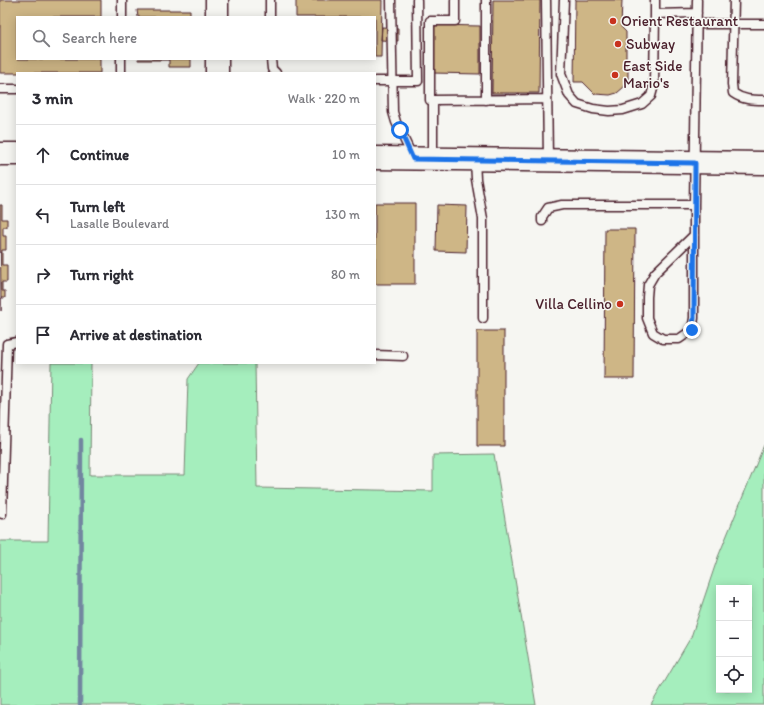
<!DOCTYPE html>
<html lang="en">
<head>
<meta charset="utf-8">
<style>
	:root { --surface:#fff; --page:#f7f7f7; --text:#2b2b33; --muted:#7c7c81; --line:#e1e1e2 }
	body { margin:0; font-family:Itim,sans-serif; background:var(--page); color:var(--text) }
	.controls { position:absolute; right:12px; bottom:12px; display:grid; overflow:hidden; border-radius:0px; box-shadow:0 2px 10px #0003 }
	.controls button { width:36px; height:36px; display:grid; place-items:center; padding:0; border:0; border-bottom:1px solid var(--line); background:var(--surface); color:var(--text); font:20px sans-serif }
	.stop { position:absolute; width:12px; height:12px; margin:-9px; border:3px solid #1a73e8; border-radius:50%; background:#fff }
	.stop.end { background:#1a73e8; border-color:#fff; box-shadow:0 1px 4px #0008 }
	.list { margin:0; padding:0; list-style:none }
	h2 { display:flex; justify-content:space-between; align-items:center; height:52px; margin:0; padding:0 16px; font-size:17px }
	h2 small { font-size:13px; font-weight:400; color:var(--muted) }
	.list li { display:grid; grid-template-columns:26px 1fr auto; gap:12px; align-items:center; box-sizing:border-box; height:60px; padding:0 16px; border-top:1px solid var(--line) }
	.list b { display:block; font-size:15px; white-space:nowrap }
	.list p { margin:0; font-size:13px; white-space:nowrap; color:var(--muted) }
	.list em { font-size:13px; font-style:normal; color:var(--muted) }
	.icon { flex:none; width:22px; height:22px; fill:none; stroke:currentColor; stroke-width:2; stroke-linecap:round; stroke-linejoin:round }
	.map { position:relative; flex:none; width:764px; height:705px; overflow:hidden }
	.search { position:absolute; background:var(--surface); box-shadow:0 2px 10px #0003; left:16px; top:16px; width:360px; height:44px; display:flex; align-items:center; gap:10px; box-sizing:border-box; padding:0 14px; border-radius:0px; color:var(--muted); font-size:15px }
	.panel { position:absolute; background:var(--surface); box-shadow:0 2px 10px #0003; left:16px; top:72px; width:360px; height:292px; border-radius:0px }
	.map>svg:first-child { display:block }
</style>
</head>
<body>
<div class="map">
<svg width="764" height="705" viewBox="0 0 764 705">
	<rect width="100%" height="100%" fill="#f6f6f2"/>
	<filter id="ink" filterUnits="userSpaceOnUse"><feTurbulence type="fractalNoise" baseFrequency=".025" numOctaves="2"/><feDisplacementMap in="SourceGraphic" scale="8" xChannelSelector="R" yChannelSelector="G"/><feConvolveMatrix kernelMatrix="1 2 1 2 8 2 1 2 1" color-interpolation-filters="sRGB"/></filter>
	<g filter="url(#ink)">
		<path fill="#a5eebd" stroke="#788674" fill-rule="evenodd" d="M51 363H91L90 475H185L188 379 199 363H255L257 488 433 491V455L494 454 536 705H0V541H48Z
			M764 445V705H651L691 637 718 557ZM719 588H749V690H719Z"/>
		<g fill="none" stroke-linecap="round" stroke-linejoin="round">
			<path stroke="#7286a0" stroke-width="4.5" d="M80 705 81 440"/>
		</g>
		<path fill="#ceb686" stroke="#4a1f2b" d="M0 0H101V17H17V59H100V73H0Z
			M296 0H382L381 57H375V17H296Z
			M493 0H540L539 93H492Z
			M575 0H622L621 27 626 32V65H628V79L624 87 617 93 610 95 595 94 583 82H574Z
			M137 10H190V17H138Z
			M433 25 480 26V74L432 73Z
			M382 27 398 28V41L381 40Z
			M138 59H191V67H169V60H138Z
			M375 203H415V284H375Z
			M0 205H2V219H7V227H3V236H6V250H2V265H7V282H2V291H5V298H1V311Z
			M437 205 467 206 466 252 436 251Z
			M605 229H635L634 379H604Z
			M477 331H504V446H477Z"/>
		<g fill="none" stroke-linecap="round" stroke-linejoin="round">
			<defs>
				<path id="lane" d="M270 0V17
					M391 0 393 112 396 122 412 156
					M486 0V100
					M546 0 548 160
					M564 0 561 74 569 95 577 104 593 109 609 111 623 110 642 104 651 96 654 85 655 14
					M655 0V14L697 13
					M734 0 732 84 733 93C743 100 752 100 764 100
					M122 17V0
					M697 24H764
					M271 59 272 69 276 73
					M121 73V59
					M375 81H418L417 0
					M0 89H17
					M433 100H430V21H455V0
					M433 157V100L547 99
					M475 160 476 179 483 219V318
					M542 221V217L548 208 562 205H694
					M694 235 655 273 648 285 647 297V318L653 333 663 339H679L692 330 694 318V205L697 0
					M375 355 403 356
					M2 514 7 344 17 342"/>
				<path id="secondary" d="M217 17V0
					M217 73V59
					M0 154H17
					M375 158 764 163"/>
			</defs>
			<use href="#lane" stroke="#4a1f2b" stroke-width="11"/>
			<use href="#secondary" stroke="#4a1f2b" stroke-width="25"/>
			<use href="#lane" stroke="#f6f6f2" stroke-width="8"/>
			<use href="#secondary" stroke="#f6f6f2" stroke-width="22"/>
		</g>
	</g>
	<g fill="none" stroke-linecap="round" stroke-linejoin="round" filter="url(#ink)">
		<path stroke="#1a73e8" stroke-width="5" d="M400 130 413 159 695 163 694 318 692 330"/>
	</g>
	<g fill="#c8321e" stroke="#f6f6f2" stroke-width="1.5">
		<circle cx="613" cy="21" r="4"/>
		<circle cx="618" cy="44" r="4"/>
		<circle cx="615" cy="75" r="4"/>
		<circle cx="620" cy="304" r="4"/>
	</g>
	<g text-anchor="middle" stroke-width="3" stroke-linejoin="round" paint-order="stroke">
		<g font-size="15" fill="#4a1f2b" stroke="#f6f6f2" text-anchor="start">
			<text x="621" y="26">Orient Restaurant</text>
			<text x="626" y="49">Subway</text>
			<text x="623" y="71">East Side<tspan x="623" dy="17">Mario's</tspan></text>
			<text x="612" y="309" text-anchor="end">Villa Cellino</text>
		</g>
	</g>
</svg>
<div class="controls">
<button>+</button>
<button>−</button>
<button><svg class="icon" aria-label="locate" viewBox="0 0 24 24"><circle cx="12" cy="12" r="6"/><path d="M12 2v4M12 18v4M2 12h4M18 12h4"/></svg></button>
</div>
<div class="stop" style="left:400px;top:130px"></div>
<div class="stop end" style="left:692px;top:330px"></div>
<div class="search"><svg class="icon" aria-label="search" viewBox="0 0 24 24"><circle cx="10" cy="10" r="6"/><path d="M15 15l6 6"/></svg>Search here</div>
<section class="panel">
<h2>3 min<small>Walk · 220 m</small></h2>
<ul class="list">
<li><svg class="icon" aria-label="ahead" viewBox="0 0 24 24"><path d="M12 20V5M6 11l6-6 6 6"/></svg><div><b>Continue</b></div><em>10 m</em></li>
<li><svg class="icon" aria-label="left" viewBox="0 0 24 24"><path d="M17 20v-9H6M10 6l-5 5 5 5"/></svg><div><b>Turn left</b><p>Lasalle Boulevard</p></div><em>130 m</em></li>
<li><svg class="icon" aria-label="right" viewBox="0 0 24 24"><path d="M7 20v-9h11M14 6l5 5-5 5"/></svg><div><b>Turn right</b></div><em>80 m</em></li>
<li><svg class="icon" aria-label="arrive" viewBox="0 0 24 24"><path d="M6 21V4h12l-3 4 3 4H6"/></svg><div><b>Arrive at destination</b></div></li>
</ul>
</section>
</div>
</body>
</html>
